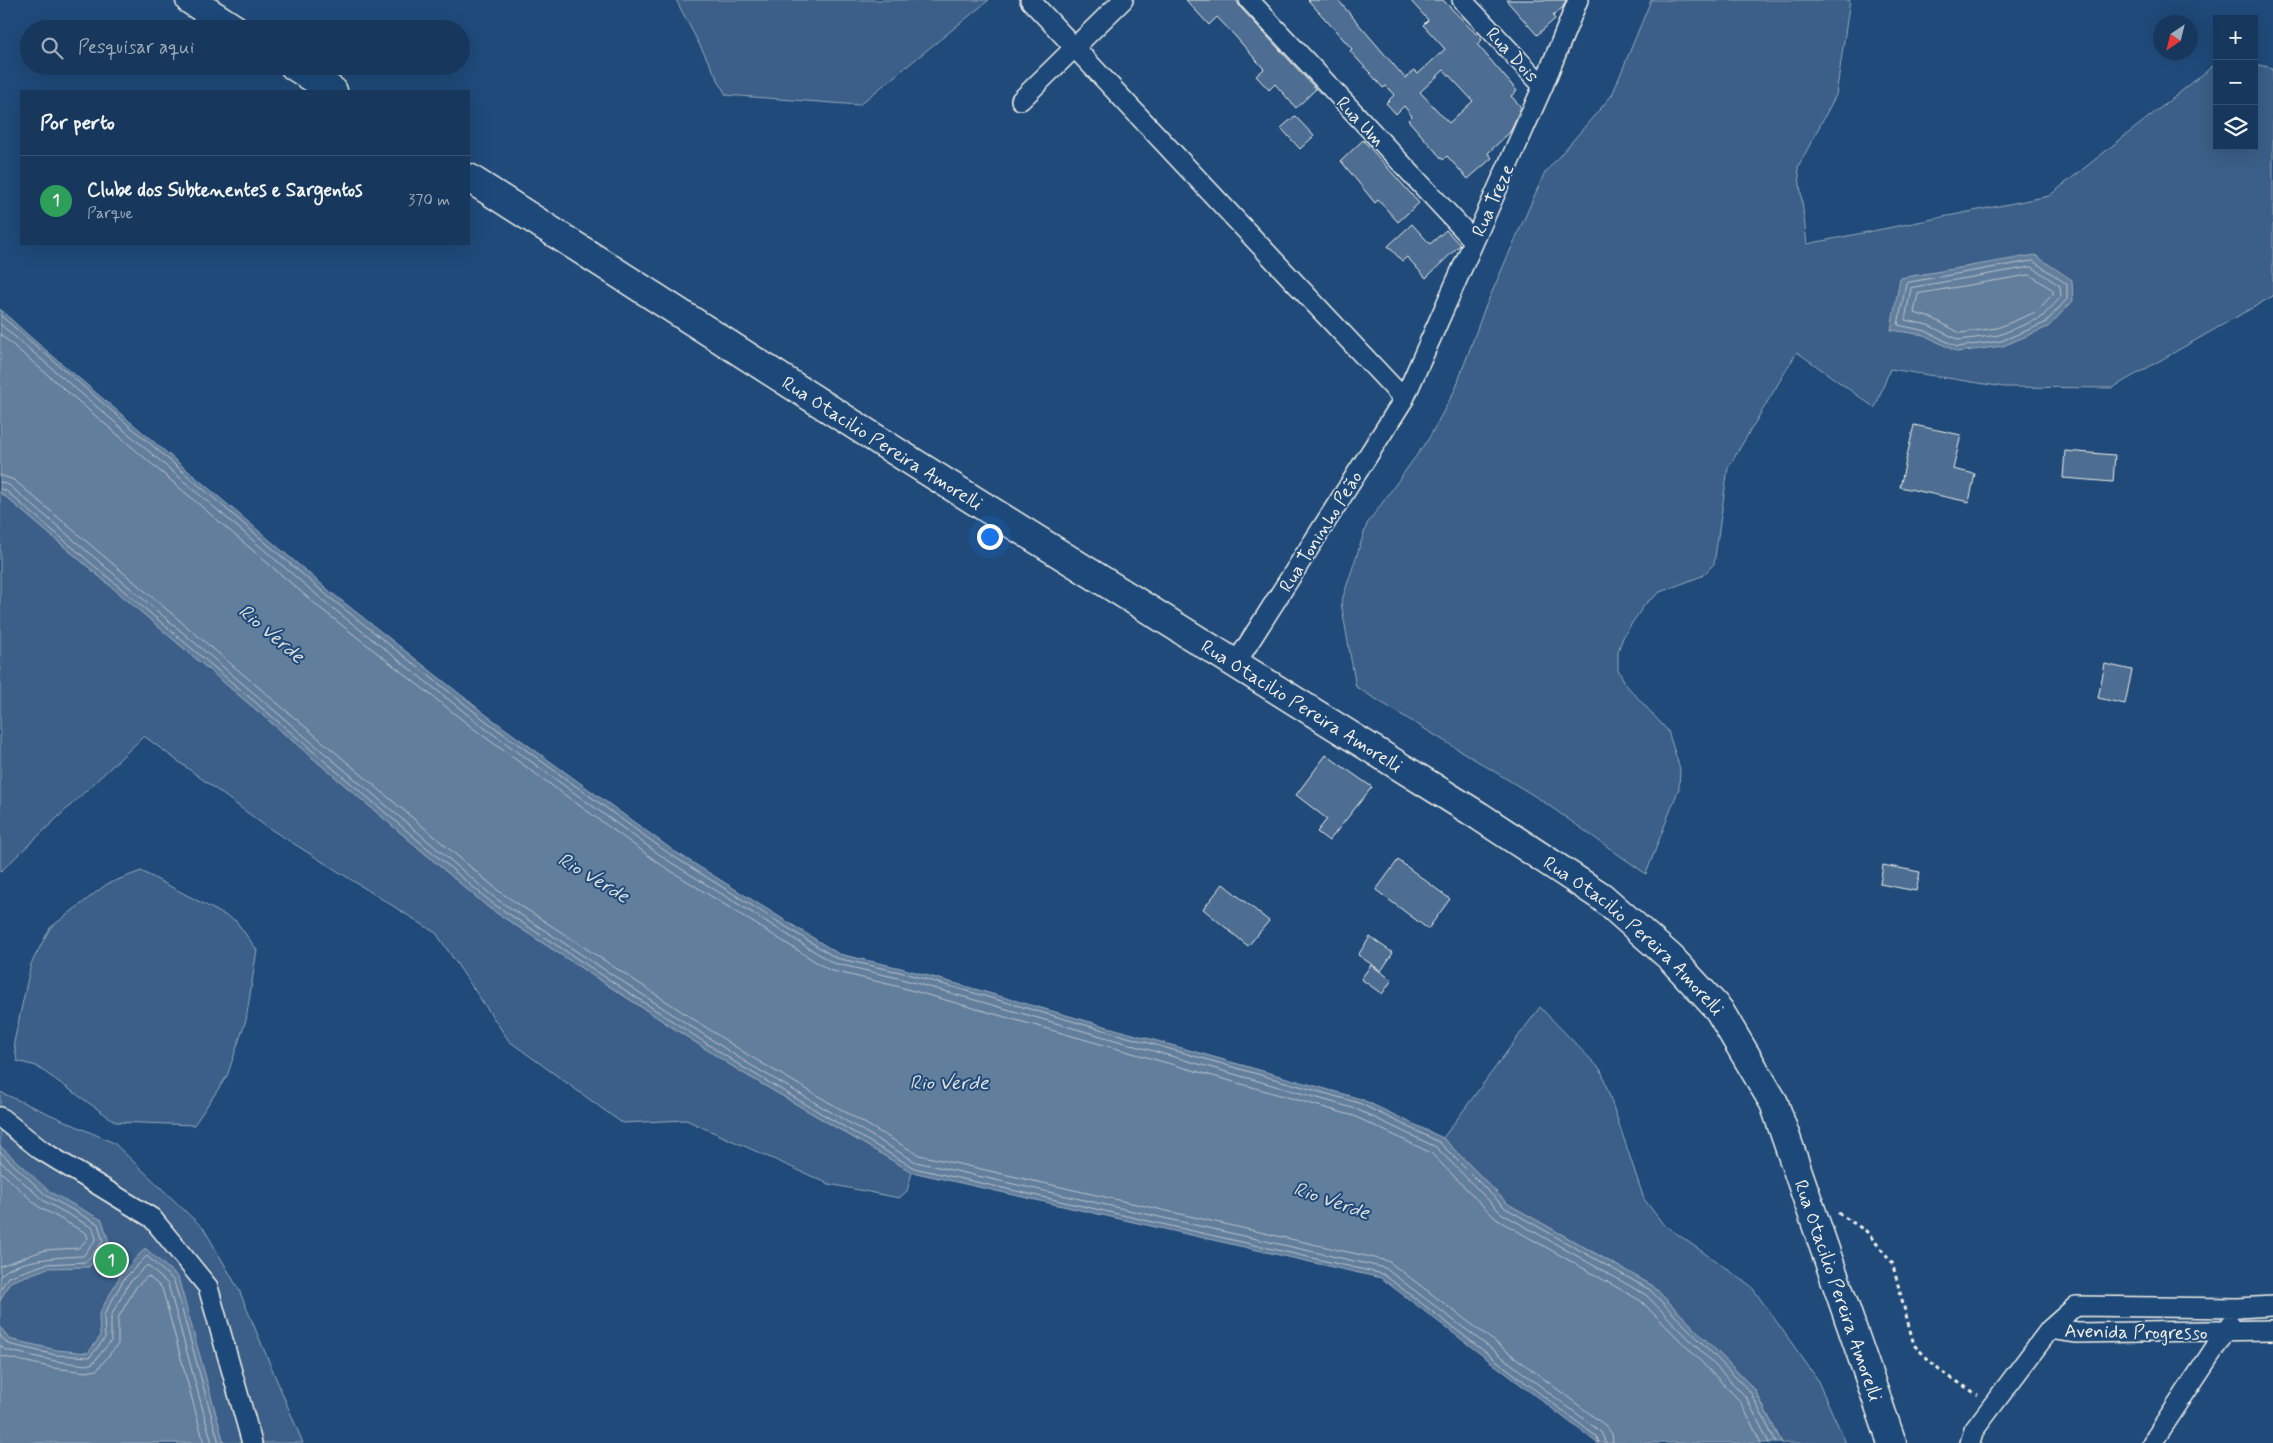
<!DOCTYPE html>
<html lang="pt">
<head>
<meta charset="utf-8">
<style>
	:root { --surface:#17385c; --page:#244365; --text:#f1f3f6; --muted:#9eacbb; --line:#365272; --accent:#ff9aa2 }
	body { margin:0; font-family:Mynerve,sans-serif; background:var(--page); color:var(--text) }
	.controls { position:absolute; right:15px; top:15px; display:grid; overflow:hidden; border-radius:0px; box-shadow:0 5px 20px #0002 }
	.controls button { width:45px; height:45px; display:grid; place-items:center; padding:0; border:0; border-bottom:1px solid var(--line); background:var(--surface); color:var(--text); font:25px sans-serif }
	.compass { position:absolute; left:2153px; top:15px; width:45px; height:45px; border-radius:50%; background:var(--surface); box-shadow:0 5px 20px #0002; rotate:215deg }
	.you { position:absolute; left:989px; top:536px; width:18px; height:18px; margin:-12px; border:4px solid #fff; border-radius:50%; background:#1a73e8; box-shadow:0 0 0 8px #1a73e833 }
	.badge { display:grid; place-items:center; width:32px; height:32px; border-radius:50%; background:var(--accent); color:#fff; font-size:16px; font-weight:700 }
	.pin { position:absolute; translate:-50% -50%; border:2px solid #fff; box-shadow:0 1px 5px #0006 }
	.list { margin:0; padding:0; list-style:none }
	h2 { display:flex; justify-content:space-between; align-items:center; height:65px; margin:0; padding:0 20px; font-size:21px }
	h2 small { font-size:16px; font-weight:400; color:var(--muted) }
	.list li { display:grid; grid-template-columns:32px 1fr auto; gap:15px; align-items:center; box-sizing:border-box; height:90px; padding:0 20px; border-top:1px solid var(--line) }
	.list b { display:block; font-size:19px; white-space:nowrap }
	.list p { margin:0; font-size:16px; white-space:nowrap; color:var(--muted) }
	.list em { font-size:16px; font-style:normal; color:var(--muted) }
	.icon { flex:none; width:28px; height:28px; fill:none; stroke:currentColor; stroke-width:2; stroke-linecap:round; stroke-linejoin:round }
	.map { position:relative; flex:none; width:2273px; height:1443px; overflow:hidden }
	.search { position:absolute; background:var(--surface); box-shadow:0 5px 20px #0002; left:20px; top:20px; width:450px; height:55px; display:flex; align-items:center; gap:12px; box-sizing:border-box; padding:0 18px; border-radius:28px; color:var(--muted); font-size:19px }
	.panel { position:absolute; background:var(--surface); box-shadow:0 5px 20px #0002; left:20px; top:90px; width:450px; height:155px; border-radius:0px }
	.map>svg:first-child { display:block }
</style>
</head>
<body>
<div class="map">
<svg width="2273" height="1443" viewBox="0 0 2273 1443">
	<rect width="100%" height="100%" fill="#1f4a7a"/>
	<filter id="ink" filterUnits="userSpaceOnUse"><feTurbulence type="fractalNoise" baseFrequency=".02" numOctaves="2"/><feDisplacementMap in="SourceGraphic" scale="10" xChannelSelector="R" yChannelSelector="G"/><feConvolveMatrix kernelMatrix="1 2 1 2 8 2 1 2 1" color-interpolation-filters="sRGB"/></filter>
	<g filter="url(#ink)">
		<path fill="#3a5f88" stroke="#97a8b8" d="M676 0H989L859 105 726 95Z
			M1651 0H1850L1836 95 1798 167 1807 244 2049 196 2217 63V146H2254V64L2273 68V296L2112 388 2004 387 1890 369 1875 408 1797 352 1728 468 1714 564 1702 576 1660 592 1645 604 1624 635 1618 651V670L1627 686 1668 731 1680 769 1679 788 1646 874 1541 800 1356 687 1341 603 1367 524 1429 438 1455 390 1484 310 1544 174 1612 95Z
			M0 492 489 908 738 1070 912 1172 907 1191 899 1198 829 1184 686 1120 622 1123 509 1041 436 933 264 825 144 736 0 872Z
			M141 871 236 921 257 950 246 1020 227 1076 194 1125 116 1122 36 1066 17 1061 14 1042 31 964 50 928 107 884Z
			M1540 1007 1601 1070 1644 1199 1663 1224 1751 1286 1816 1377 1846 1443H1782L1755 1390 1653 1286 1508 1204 1443 1138Z
			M0 1092 114 1143 204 1229 239 1290 303 1443H0Z"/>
		<path fill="#627e9d" stroke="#9cacbb" d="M2035 255 2072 280 2073 301 2048 327 2003 346 1957 352 1924 335 1891 330 1900 278Z
			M0 309 28 335 332 593 489 717 674 851 839 954 901 968 1361 1099 1443 1138 1508 1204 1653 1286 1755 1390 1782 1443H1597L1381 1278 912 1172 738 1070 489 908 0 492Z
			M0 1146 50 1192 102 1220 109 1242 89 1267 48 1268 10 1282 0 1301Z
			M145 1248 178 1277 224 1443H0V1326L9 1339 57 1350 88 1353 100 1337 99 1314 120 1276Z"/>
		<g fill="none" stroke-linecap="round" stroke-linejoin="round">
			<path stroke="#bac3ca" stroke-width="1" d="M2033 261 2067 284V299L2045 323 2001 341 1957 347 1926 331 1898 325 1906 283Z
				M2032 267 2060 286 2061 297 2041 318 1999 335 1959 340 1928 325 1905 320 1911 288Z
				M2030 275 2053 290V294L2036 312 1997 328 1960 333 1932 318 1914 313 1918 294Z
				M0 315 329 597 486 721 671 855 836 958 900 972 1359 1103 1439 1142 1505 1208 1650 1290 1751 1393 1776 1443
				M0 324 325 602 482 726 667 860 833 963 898 978 1356 1109 1436 1147 1501 1213 1646 1295 1746 1397 1769 1443
				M0 334 320 608 478 732 663 866 829 970 896 986 1354 1116 1431 1153 1496 1219 1641 1301 1740 1401 1761 1443
				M0 475 14 480 500 892 748 1055 919 1155 1388 1261 1606 1426 1612 1434 1613 1443
				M0 482 9 485 495 898 744 1061 916 1162 1385 1268 1601 1432 1606 1443
				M0 489 5 490 492 903 741 1066 914 1168 1383 1274 1597 1437 1599 1443
				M0 1152 47 1196 98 1224 103 1241 86 1262 46 1264 8 1277 0 1290
				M0 1161 44 1201 93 1228 96 1239 83 1256C62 1257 14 1259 0 1276
				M0 1171 39 1207 86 1233 88 1238 79 1248 45 1250 0 1266
				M0 1335 8 1344 56 1355 90 1357 105 1338 104 1315 124 1279 147 1256 174 1281 219 1443
				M0 1346 6 1350 55 1361 86 1365 93 1363 111 1341V1316L129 1283 147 1265 168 1284 212 1443
				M0 1356 54 1368 86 1372 97 1370 118 1344V1318L136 1287 148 1276 162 1288 204 1443"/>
		</g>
		<path fill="#4d6e92" stroke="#f4f1e8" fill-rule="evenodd" d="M1186 0H1236L1241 8 1316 89 1296 108 1275 84 1269 90 1256 76 1264 69 1235 36 1217 17 1209 25Z
			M1308 0H1338L1405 78 1414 70 1418 74 1445 49 1423 25 1428 20 1410 0H1443L1482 40 1477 44 1517 91 1511 96 1521 107 1510 132 1488 153 1492 158 1468 179 1447 156 1443 160 1408 120 1412 116 1404 106 1396 114 1386 103 1394 95 1386 86 1383 88 1370 73 1350 51 1352 49ZM1444 70 1473 101 1449 123 1420 92Z
			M1506 0H1566L1563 7 1553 16 1555 19 1537 35Z
			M1295 116 1314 136 1300 149 1281 128Z
			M1363 140 1419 203 1398 222 1378 200 1375 203 1341 161Z
			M1412 224 1430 244 1446 230 1460 245 1426 278 1407 257 1402 261 1388 246Z
			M1914 425 1961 435 1953 469 1975 474 1969 502 1900 487Z
			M2065 451 2115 455 2113 482 2063 478Z
			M2105 664 2132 670 2125 704 2098 698Z
			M1326 755 1372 787 1329 841 1317 832 1327 819 1296 795Z
			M1398 860 1450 899 1428 929 1376 890Z
			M1883 865 1920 872 1916 891 1880 884Z
			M1223 884 1269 921 1248 946 1203 909Z
			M1370 937 1393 953 1381 971 1358 955Z
			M1371 965 1392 980 1382 994 1361 979Z"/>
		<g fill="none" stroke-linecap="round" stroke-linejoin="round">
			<defs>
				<path id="street" d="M1030 0 1404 399
					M1249 0 1474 241
					M1462 0 1543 86
					M1021 100 1123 0
					M1236 663 1404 399 1543 86 1578 0
					M0 1117 41 1150 152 1218 208 1287 252 1443
					M2050 1329 2077 1333 2273 1330
					M1970 1443 1974 1430 2050 1329 2076 1306 2237 1308 2273 1306
					M2152 1443 2230 1325"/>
				<g id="primary">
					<path d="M190 0 235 29"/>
					<path d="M294 66 333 91"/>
					<path id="s1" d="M469 178 892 449 1479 816 1602 897 1671 958 1719 1010 1774 1103 1892 1443"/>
				</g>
			</defs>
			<use href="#street" stroke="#f4f1e8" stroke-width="22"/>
			<use href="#primary" stroke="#f4f1e8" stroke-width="31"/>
			<path stroke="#f4f1e8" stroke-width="3" stroke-dasharray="4 4" stroke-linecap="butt" d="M1838 1213 1866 1231 1892 1262 1914 1345 1939 1370 1978 1395"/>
			<use href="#street" stroke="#1f4a7a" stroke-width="19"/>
			<use href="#primary" stroke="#1f4a7a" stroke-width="28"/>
		</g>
	</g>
	<g text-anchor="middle" stroke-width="4" stroke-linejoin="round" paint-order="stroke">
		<g font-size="19" fill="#f4f1e8" stroke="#1f4a7a">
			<text transform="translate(1513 54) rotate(47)" y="7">Rua Dois</text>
			<text transform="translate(1361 121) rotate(47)" y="7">Rua Um</text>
			<text transform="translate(1492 200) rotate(-66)" y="7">Rua Treze</text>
			<text dy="7" stroke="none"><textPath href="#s1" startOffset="491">Rua Otacilio Pereira Amorelli</textPath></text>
			<text transform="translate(1320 531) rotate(-58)" y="7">Rua Toninho Peão</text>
			<text dy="7" stroke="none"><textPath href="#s1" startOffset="986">Rua Otacilio Pereira Amorelli</textPath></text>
			<text dy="7" stroke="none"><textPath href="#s1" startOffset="1391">Rua Otacilio Pereira Amorelli</textPath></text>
			<text dy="7" stroke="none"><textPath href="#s1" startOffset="1811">Rua Otacilio Pereira Amorelli</textPath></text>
			<text transform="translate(2136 1331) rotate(1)" y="7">Avenida Progresso</text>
		</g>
		<g font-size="20" font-style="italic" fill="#dee0dd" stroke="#1f4a7a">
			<text transform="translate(272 633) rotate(40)" y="7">Rio Verde</text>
			<text transform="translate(594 877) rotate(31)" y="7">Rio Verde</text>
			<text x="949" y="1089">Rio Verde</text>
			<text transform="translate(1332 1200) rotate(19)" y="7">Rio Verde</text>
		</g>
	</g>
</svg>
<div class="controls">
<button>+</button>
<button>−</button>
<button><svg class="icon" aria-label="layers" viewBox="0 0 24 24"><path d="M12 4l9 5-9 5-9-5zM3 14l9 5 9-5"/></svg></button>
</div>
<svg class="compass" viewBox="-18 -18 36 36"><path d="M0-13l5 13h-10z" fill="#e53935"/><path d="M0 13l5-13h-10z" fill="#9eacbb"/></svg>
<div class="you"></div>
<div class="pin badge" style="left:111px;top:1260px;background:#2e9e5b">1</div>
<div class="search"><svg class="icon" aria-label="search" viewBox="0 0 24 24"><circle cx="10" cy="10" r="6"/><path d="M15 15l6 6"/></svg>Pesquisar aqui</div>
<section class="panel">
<h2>Por perto<small></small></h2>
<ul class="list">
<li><span class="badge" style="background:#2e9e5b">1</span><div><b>Clube dos Subtenentes e Sargentos</b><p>Parque</p></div><em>370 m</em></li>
</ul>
</section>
</div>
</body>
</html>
